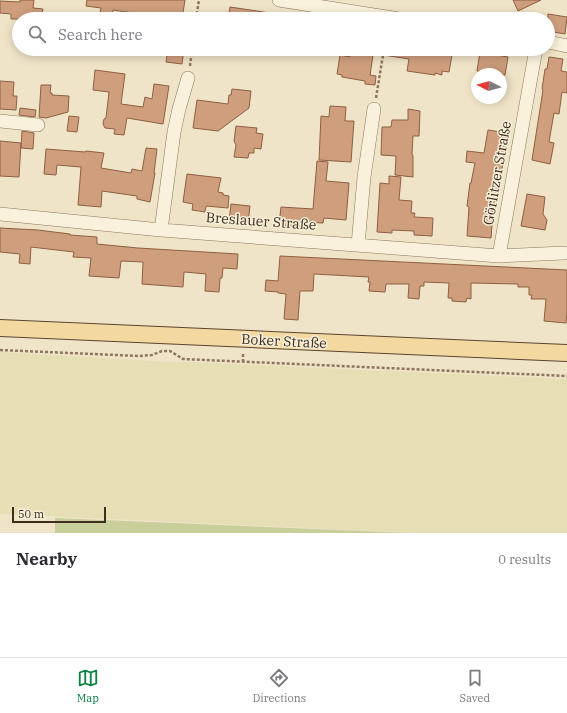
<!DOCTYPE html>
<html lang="en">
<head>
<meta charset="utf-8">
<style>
	:root { --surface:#fff; --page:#f7f7f7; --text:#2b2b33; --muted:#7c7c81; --line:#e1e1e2; --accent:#0b8043 }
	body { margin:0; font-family:"IBM Plex Serif",serif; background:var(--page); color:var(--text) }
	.compass { position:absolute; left:471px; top:68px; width:36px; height:36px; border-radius:50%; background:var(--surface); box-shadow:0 2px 10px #0003; rotate:276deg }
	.scale { position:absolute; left:12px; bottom:10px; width:94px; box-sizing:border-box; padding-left:4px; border:2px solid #3d2e20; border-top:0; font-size:11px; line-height:14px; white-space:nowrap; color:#3d2e20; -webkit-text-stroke:3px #f7eed8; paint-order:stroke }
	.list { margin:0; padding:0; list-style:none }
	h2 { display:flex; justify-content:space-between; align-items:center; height:52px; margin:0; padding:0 16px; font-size:17px }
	h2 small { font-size:13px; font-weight:400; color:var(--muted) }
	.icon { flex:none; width:22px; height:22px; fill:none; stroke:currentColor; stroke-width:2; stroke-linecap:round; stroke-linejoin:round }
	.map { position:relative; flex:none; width:567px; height:533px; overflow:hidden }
	.search { position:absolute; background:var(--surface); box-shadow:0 2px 10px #0003; left:12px; right:12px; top:12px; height:44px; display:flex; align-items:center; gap:10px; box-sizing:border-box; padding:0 14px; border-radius:22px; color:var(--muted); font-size:15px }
	.sheet { height:124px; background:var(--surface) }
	nav { display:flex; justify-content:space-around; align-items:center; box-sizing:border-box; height:56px; border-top:1px solid var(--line); background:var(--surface); font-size:11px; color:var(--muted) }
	nav a { display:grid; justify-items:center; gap:2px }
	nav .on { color:var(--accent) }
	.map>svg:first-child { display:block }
</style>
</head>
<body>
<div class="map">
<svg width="567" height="533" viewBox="0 0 567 533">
	<rect width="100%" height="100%" fill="#f0e4c8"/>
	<path fill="#e6deb5" d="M0 352 170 362H186L567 379V533H420L0 514Z"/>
	<path fill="#c9cf9b" d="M55 518 410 533H55Z"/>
	<path fill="#cf9f7d" stroke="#8d5f41" d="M20 0H34L33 8 43 9 41 19H11V14L0 13V1L20 2Z
		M87 0H185L182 19H133V13L113 10 112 19H99L101 8 86 6Z
		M513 0H541L518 11Z
		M230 7 270 13V19H228Z
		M548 14 567 17 565 34 548 31Z
		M168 49H184L182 64 166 62Z
		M351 49H374L370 75 376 76 375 85 365 84V81L342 77V75L337 74 340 55 350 57Z
		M383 49H453L449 72 442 71V75L435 73V75L407 71 409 59 383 55Z
		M480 52 508 57 505 75 477 71Z
		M549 57 563 59 561 71 567 72V93L562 92 559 114 554 113 549 142 554 143 550 164 532 160 543 90 542 89 545 69H547Z
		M95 70 125 74 121 104 143 107 145 97 152 99 154 84 169 86 163 124 127 118 124 135 114 134 115 129 105 128 103 124 104 119 106 118 109 92 93 90Z
		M0 81 14 82 13 96H17L16 110 0 109Z
		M41 85H51L50 93H52V95L69 96 68 112 46 118 39 117Z
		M232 89 251 91 249 108 218 131 193 128 197 100 228 104 229 95H231Z
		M330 106 346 107 345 121H354L351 162 319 160 321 116 329 117Z
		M20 108 36 110 35 117 19 115Z
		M408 109 420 111 419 136H413L412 154 413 156V177L395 175 396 156 381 155 382 127H391L392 120H408Z
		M69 116 79 117 77 132 67 131Z
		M236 126 257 128 256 133 263 134 261 149 254 148V153H249L248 158 234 157 236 145 234 141Z
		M488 130 508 133 500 180 495 211H493L491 238 467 236 469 207 467 206 470 183H471L475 163 466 162 467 151 484 153Z
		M22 131 34 133 33 149 21 148Z
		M0 141 21 143 19 177 0 176Z
		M146 148 157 149 154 173H155L150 202 137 199V196L102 191 101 207 78 205 81 167 57 165 56 175 44 174 46 149 85 152 86 151 104 153 101 168 131 173 132 169 142 171Z
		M317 161 328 162 326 181 349 183 346 220 324 218 323 223 305 222 304 227 279 225 281 207 313 209Z
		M187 174 221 178 218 192 223 193V195L229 196 228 208 206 206 205 212 192 210 193 204 183 202Z
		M389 176 401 177 399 200 412 201 411 213H415L414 217 433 218 432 236 414 235V231L392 230V233L377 232 380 183 389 184Z
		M527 194 545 197 543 214 547 220 545 230 521 226Z
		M231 204 250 206 248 223 229 221Z
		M0 228 38 230 70 234V235L97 237V244L138 248 238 254 237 269 223 268 222 278H220L219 292 205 291 206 274 196 273 184 272 183 287 142 284 143 262 121 261 119 278 89 276 91 258 73 257 74 252 31 247 30 264 19 263 20 254 0 252Z
		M280 256 567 270V313L566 323 544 321 546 299H531L532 295H529V287H518V284L471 283V299L467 298 466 302 452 301V298H448L449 283 424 282V286H420L419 299 408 298 409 284H386L385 292 369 291 370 282H368L369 277 314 274 313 291H300L298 320 284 319 286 294 278 293V292L265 291 266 280 278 281Z"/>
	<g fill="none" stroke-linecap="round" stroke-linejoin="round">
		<defs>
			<path id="minor" d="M279 0 399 19
				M548 42 567 46
				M0 121 38 125
				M0 214 161 230 499 256 564 253
				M161 230 174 132 179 109 188 78
				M358 245 364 177 374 109
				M499 256 536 49"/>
			<path id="major" d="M0 328 567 353"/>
		</defs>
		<use href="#minor" stroke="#8d765c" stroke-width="14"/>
		<use href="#major" stroke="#5b4430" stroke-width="18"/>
		<path stroke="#8d765c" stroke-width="2.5" stroke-dasharray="3 2" stroke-linecap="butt" d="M196 19 199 0
			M190 66 192 49
			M376 98 384 49
			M0 350 139 356 152 355 162 351H170L183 359 567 376
			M243 362V352"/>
		<use href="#minor" stroke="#faf1dc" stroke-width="13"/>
		<use href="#major" stroke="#f3d9a0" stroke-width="16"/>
	</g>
	<g text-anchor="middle" stroke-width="3" stroke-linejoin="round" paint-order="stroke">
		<g font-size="14" fill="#3d2e20" stroke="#f7eed8">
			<text transform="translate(497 173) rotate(-80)" y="5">Görlitzer Straße</text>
			<text transform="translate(261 221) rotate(4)" y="5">Breslauer Straße</text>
			<text transform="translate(284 341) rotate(3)" y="5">Boker Straße</text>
		</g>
	</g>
</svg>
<svg class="compass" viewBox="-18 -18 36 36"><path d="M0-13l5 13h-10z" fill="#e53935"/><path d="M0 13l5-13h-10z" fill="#7c7c81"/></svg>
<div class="scale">50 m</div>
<div class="search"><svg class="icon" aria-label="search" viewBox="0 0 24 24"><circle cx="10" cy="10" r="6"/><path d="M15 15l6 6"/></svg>Search here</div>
</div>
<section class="sheet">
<h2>Nearby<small>0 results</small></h2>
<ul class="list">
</ul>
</section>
<nav>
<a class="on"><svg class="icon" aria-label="map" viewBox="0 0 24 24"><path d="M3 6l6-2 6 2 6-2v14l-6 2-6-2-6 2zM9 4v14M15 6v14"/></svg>Map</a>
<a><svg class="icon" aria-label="directions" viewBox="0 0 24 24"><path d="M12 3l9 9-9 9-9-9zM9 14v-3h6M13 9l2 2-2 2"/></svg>Directions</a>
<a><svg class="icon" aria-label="saved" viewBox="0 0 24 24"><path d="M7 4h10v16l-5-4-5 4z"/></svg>Saved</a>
</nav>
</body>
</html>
